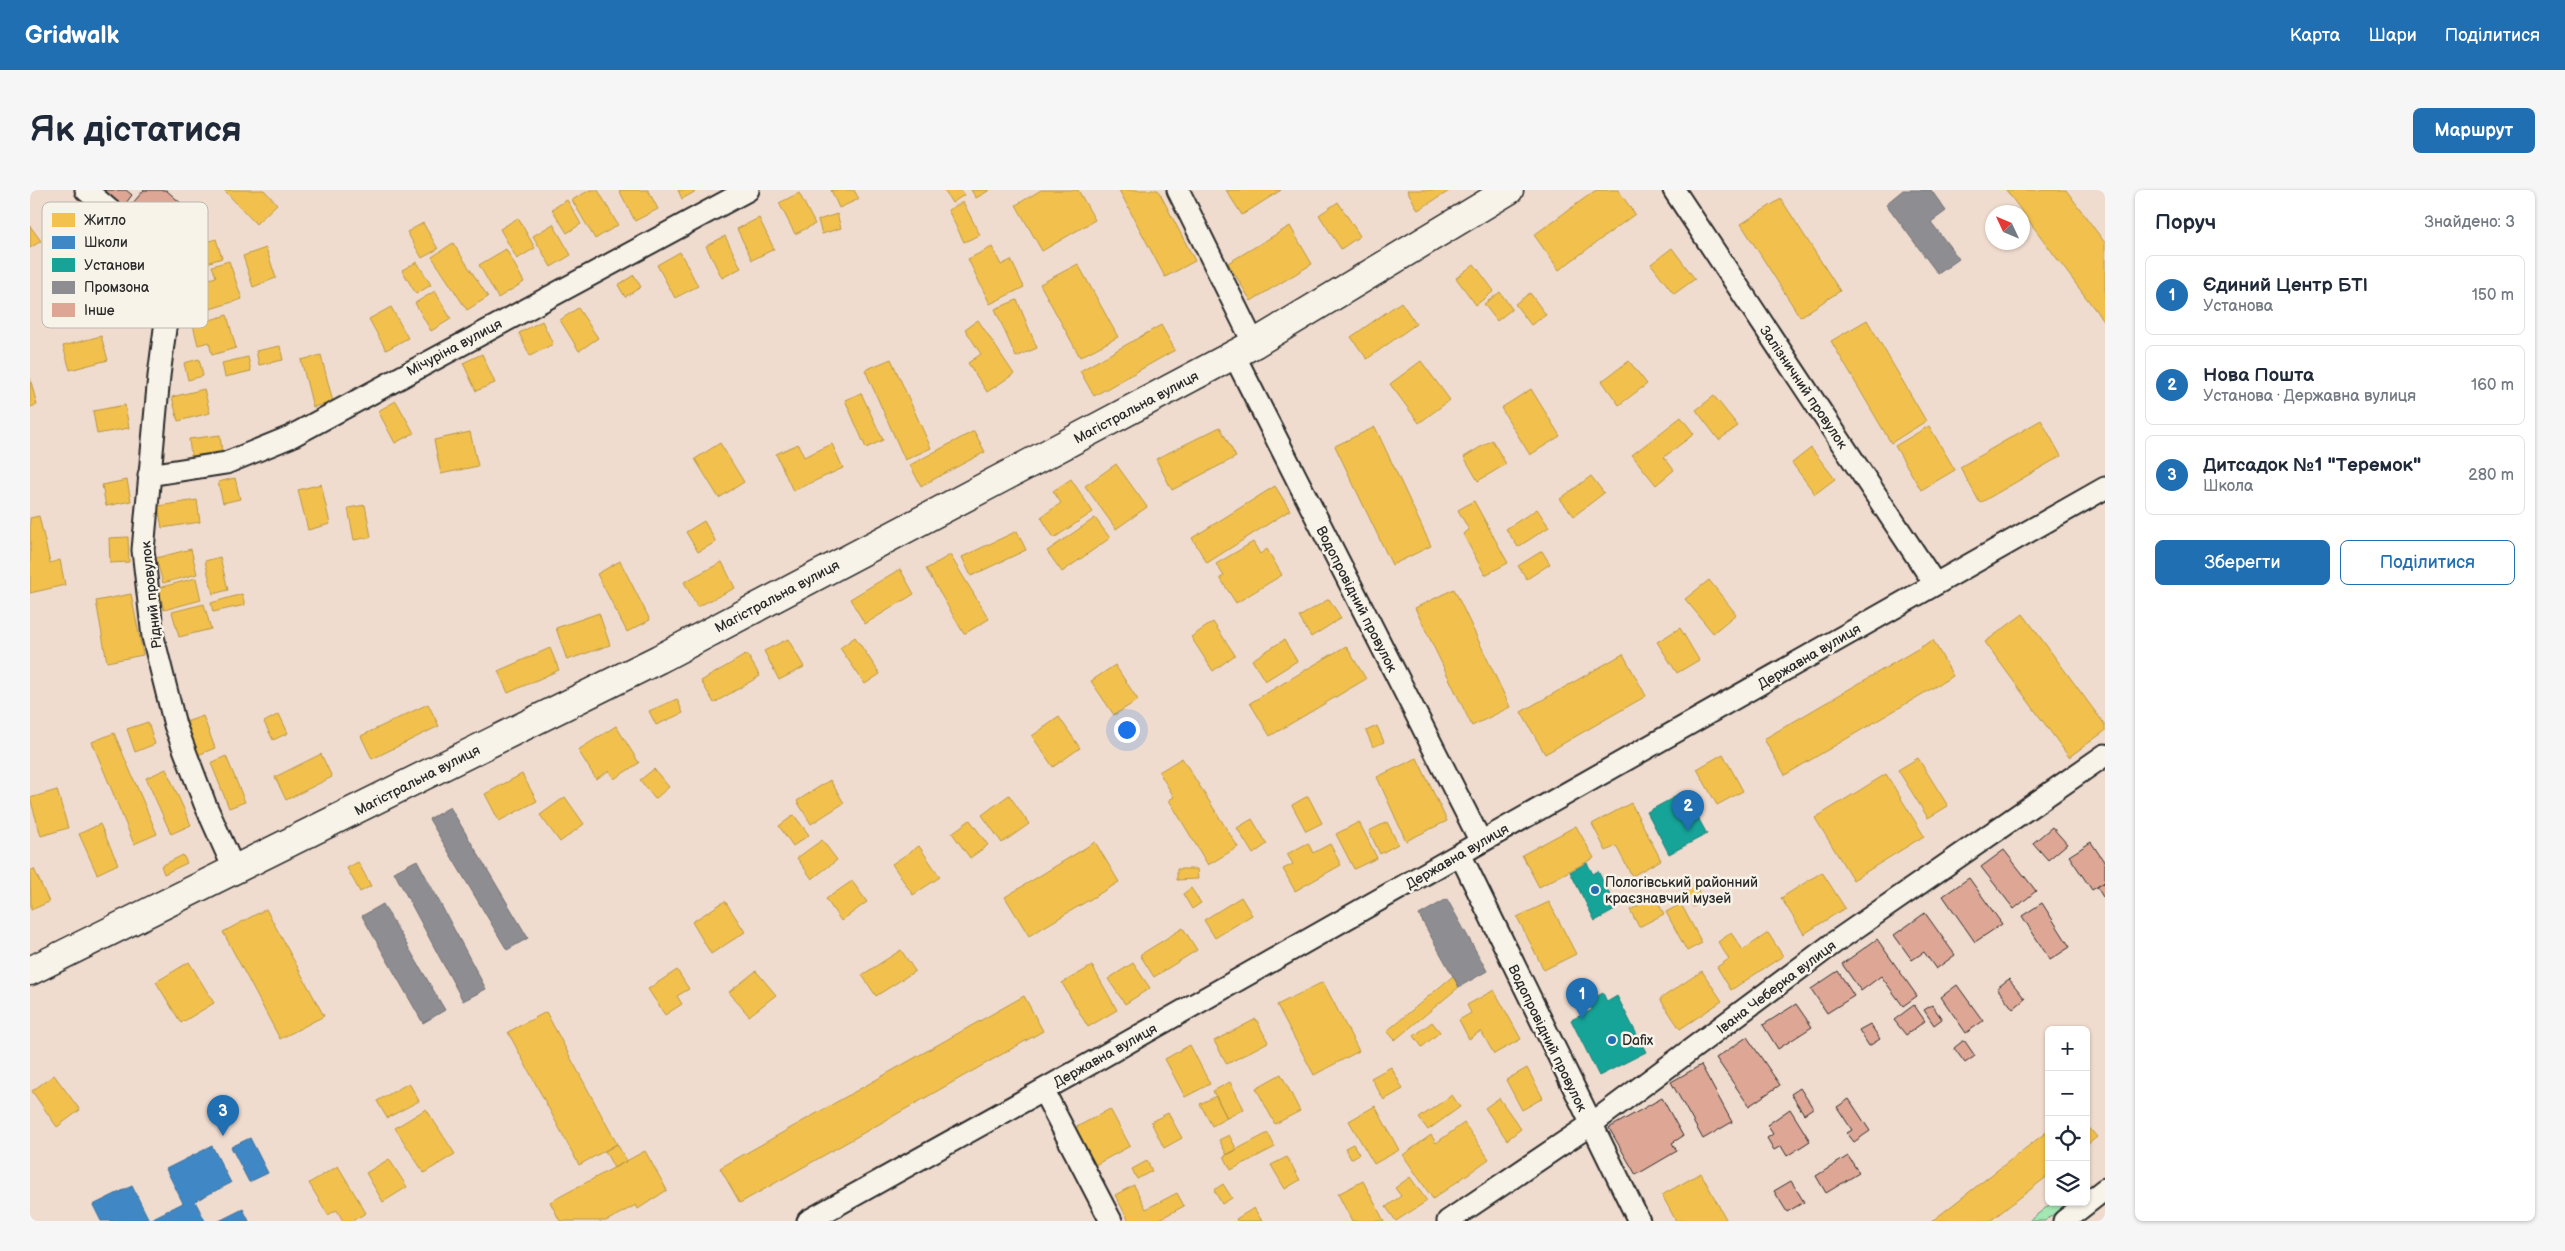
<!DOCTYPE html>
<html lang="uk">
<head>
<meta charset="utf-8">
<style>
	:root { --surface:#fff; --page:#f6f6f7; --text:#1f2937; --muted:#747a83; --line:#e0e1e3; --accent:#1f6fb2 }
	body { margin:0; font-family:"Balsamiq Sans",sans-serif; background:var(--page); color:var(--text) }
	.controls { position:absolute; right:15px; bottom:15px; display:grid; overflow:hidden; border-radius:8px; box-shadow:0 1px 4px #0004 }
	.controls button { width:45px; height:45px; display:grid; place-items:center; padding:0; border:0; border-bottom:1px solid var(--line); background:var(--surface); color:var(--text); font:25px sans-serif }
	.compass { position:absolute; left:1955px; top:15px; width:45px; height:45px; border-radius:50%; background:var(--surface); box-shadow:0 1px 4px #0004; rotate:314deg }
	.you { position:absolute; left:1096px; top:539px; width:18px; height:18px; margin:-12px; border:4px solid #fff; border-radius:50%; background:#1a73e8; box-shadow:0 0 0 8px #1a73e833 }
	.badge { display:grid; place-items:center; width:32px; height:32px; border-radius:50%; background:var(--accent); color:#fff; font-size:16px; font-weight:700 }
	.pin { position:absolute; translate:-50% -41px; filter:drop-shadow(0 1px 2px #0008) }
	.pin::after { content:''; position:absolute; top:26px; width:18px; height:15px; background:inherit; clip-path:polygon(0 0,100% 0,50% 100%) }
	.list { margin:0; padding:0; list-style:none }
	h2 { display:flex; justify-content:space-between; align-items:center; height:65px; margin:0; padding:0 20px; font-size:21px }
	h2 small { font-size:16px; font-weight:400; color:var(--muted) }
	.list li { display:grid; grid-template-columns:32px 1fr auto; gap:15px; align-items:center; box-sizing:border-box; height:80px; margin:0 10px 10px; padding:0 10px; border:1px solid var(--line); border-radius:8px }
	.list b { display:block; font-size:19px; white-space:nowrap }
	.list p { margin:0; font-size:16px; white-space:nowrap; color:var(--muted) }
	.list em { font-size:16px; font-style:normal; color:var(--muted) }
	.actions { display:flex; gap:10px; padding:15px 20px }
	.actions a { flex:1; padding:11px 0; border:1px solid var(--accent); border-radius:8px; text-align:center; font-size:18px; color:var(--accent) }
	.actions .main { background:var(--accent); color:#fff }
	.icon { flex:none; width:28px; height:28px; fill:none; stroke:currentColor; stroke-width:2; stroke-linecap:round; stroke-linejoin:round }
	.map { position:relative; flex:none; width:2075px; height:1031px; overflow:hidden; border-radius:8px }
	header { display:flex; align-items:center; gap:30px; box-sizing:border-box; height:70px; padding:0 25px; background:var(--accent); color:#fff }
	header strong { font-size:24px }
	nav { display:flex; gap:28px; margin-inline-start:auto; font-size:18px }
	.intro { display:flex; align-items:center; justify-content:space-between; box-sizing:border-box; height:120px; padding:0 30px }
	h1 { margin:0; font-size:35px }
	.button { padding:12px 22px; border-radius:8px; background:var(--accent); color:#fff; font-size:18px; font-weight:700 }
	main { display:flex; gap:30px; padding:0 30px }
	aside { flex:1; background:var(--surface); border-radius:8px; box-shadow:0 1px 4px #0004 }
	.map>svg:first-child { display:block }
</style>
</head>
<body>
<header>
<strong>Gridwalk</strong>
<nav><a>Карта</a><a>Шари</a><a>Поділитися</a></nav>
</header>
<div class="intro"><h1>Як дістатися</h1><a class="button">Маршрут</a></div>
<main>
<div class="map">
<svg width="2075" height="1031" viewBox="0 0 2075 1031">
	<rect width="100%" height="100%" fill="#f0dccf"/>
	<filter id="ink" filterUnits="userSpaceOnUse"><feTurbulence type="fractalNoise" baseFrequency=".02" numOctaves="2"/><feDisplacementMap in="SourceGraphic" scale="10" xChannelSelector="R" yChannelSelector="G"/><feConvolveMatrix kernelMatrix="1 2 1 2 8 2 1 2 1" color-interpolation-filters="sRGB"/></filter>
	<g filter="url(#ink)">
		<path fill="#a3e7b3" stroke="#67896f" d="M2023 1012H2039L2015 1031H1999Z"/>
		<path fill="#f2c14e" stroke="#b69444" d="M194 0H234L247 14 226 34Z
			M560 0H568L588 35 565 49 542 10Z
			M589 0H618L628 19 605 31Z
			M648 0H668L652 9Z
			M801 0H824L829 9 809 18Z
			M914 0H930L934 5 922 13Z
			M941 0H960L946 8Z
			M1011 0H1048L1065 30 1012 61 986 15Z
			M1089 0H1128L1165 71 1135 87Z
			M1196 0H1251L1212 25Z
			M1377 0H1421L1388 20Z
			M1566 0H1588L1605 24 1529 80 1504 45Z
			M1976 0H2036L2075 53V133Z
			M769 3 785 34 765 44 749 13Z
			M1751 9 1810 101 1770 127 1711 34Z
			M537 10 551 34 537 43 522 19Z
			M933 12 950 45 934 52 918 20Z
			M1308 12 1330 46 1311 59 1289 25Z
			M807 24 811 38 792 44 788 30Z
			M488 28 505 58 487 69 470 39Z
			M729 28 744 59 722 70 707 39Z
			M393 33 408 59 392 68 377 42Z
			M523 34 541 65 521 77 503 46Z
			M0 36 11 51 0 58Z
			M1260 36 1282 74 1221 111 1198 73Z
			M695 46 711 78 692 88 676 56Z
			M186 49 192 68 171 75 173 81 156 87 148 62Z
			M423 53 458 107 437 120 402 67Z
			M962 57 971 75 981 70 994 97 960 114 938 69Z
			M236 58 246 88 223 97 213 66Z
			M1642 58 1665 89 1644 104 1621 74Z
			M476 59 494 92 468 108 449 75Z
			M650 62 668 96 645 108 627 75Z
			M199 71 212 109 174 121 165 93 186 87 182 76Z
			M387 72 401 95 386 104 372 80Z
			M1048 74 1088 147 1050 167 1010 94Z
			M1444 74 1464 101 1446 115 1426 88Z
			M604 85 611 97 595 107 588 95Z
			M405 101 421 129 401 141 385 113Z
			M1470 102 1482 119 1467 131 1454 114Z
			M1500 103 1516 125 1501 135 1485 114Z
			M987 110 1007 158 986 167 965 119Z
			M1371 112 1386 134 1337 169 1321 147Z
			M361 117 378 148 356 160 339 129Z
			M548 118 568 148 549 161 530 130Z
			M197 125 206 158 182 165 179 152 168 155 163 135Z
			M948 130 984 184 957 202 938 173 951 164 935 139Z
			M1837 130 1896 231 1861 253 1801 151Z
			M512 131 523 154 500 166 489 143Z
			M1131 135 1145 160 1064 206 1050 181Z
			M71 146 78 170 40 180 33 156Z
			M250 156 253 170 229 175 226 161Z
			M452 164 465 193 446 201 433 173Z
			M291 165 303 212 283 217 271 170Z
			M218 167 221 181 195 187 192 173Z
			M169 169 173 186 158 190 154 173Z
			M861 169 901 258 875 270 835 180Z
			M1391 171 1420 210 1389 233 1360 194Z
			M1599 171 1617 194 1589 215 1572 191Z
			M0 188 7 215 0 217Z
			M174 199 180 223 148 231 142 207Z
			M1501 199 1530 246 1500 265 1471 218Z
			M831 203 853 250 836 258 815 210Z
			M1684 206 1708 236 1689 250 1666 220Z
			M366 211 384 243 365 253 348 221Z
			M95 215 99 238 67 244 63 221Z
			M1651 227 1664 244 1634 267 1644 280 1626 295 1602 265Z
			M2011 230 2031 266 1950 313 1930 277Z
			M1899 236 1925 280 1891 300 1865 256Z
			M1190 237 1206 267 1142 300 1126 269Z
			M1345 237 1401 356 1362 375 1305 256Z
			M944 241 955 262 891 296 880 275Z
			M440 242 448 276 411 284 404 250Z
			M190 245 192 262 161 266 159 249Z
			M1462 250 1476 274 1448 291 1434 267Z
			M690 253 714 292 689 308 665 269Z
			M768 254 774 267 802 254 813 278 763 301 746 264Z
			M1781 258 1805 289 1785 304 1762 273Z
			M1086 274 1117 317 1086 339 1055 296Z
			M1561 286 1574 303 1544 326 1530 309Z
			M205 288 210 309 193 313 188 292Z
			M1041 289 1063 322 1024 348 1011 327 1031 313 1023 301Z
			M97 290 101 311 76 316 72 295Z
			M291 294 300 334 278 340 268 300Z
			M1245 296 1260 320 1177 373 1162 348Z
			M167 310 170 332 132 338 128 316Z
			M1444 311 1478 373 1455 385 1433 344 1439 340 1428 320Z
			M335 315 341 347 324 350 318 318Z
			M1507 319 1519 337 1488 357 1476 339Z
			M9 326 20 373 30 370 35 395 0 403V328Z
			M1065 328 1080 348 1032 382 1017 361Z
			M674 331 686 352 668 362 656 342Z
			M987 341 996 360 941 386 932 367Z
			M98 347 99 372 80 373 79 348Z
			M1223 352 1230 364 1237 359 1252 385 1206 413 1190 388 1194 386 1186 374Z
			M161 359 167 384 133 393 126 368Z
			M1512 361 1520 374 1497 389 1488 376Z
			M920 365 959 429 934 444 896 379Z
			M190 367 198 400 183 404 175 371Z
			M590 371 620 430 597 442 567 384Z
			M692 372 705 398 667 417 654 392Z
			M870 379 884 404 835 434 820 409Z
			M166 388 171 410 134 420 128 398Z
			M1679 390 1706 424 1683 443 1655 409Z
			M1424 399 1480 517 1442 536 1385 418Z
			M101 404 113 465 77 472 66 411Z
			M212 404 215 415 183 422 181 413Z
			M1299 409 1311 428 1281 447 1269 427Z
			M174 414 181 439 149 447 142 422Z
			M569 423 580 455 537 470 526 438Z
			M1993 424 2075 535V541L2039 567 1955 452Z
			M1183 432 1205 465 1183 481 1161 447Z
			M1650 438 1669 470 1647 483 1627 452Z
			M825 447 850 484 835 494 810 458Z
			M758 449 774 477 749 490 734 461Z
			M1254 450 1267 471 1235 491 1222 470Z
			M1903 450 1923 486 1755 585 1734 549Z
			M1316 456 1336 489 1240 546 1220 513Z
			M520 458 529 480 478 503 468 481Z
			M717 464 730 486 684 513 671 491Z
			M1593 464 1616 506 1515 564 1491 522Z
			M1085 475 1108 510 1084 525 1061 491Z
			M647 509 653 523 626 535 619 521Z
			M398 514 409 536 342 569 331 546Z
			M249 524 258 543 243 550 234 532Z
			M173 526 185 558 168 565 156 532Z
			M1029 527 1050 558 1023 577 1002 546Z
			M118 532 125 554 105 562 97 539Z
			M586 536 609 573 584 589 579 581 566 589 548 560Z
			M1347 536 1354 552 1343 557 1336 541Z
			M84 543 127 644 104 654 62 552Z
			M291 564 302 587 256 610 245 587Z
			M1693 564 1713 601 1687 615 1667 579Z
			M196 566 215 612 199 618 181 573Z
			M1152 568 1208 657 1178 675 1139 610 1144 607 1129 582Z
			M1387 568 1417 631 1376 651 1347 587Z
			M1888 568 1918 616 1898 628 1868 580Z
			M136 579 161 635 141 644 116 588Z
			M624 579 639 597 625 609 610 590Z
			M492 584 507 611 469 631 455 604Z
			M1856 584 1894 646 1823 690 1785 628Z
			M800 590 814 613 781 634 767 611Z
			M27 600 38 638 11 646 0 608Z
			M979 605 999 634 972 653 952 625Z
			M1278 606 1292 633 1276 641 1262 615Z
			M535 607 554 634 530 652 510 625Z
			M1601 613 1631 670 1602 686 1586 656 1576 661 1562 634Z
			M764 625 779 645 763 656 749 636Z
			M1222 629 1237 654 1223 664 1207 638Z
			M940 630 958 655 940 668 922 643Z
			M1329 632 1347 668 1324 679 1306 644Z
			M1357 632 1368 654 1350 664 1339 641Z
			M70 634 88 674 67 684 49 644Z
			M1546 636 1564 668 1509 697 1492 665Z
			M792 650 807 670 782 689 767 668Z
			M1065 652 1089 692 999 746 975 707Z
			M1278 653 1283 663 1300 654 1311 675 1265 701 1253 679 1263 674 1257 664Z
			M889 656 910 687 883 705 862 674Z
			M153 665 157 673 134 684 131 676Z
			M328 672 341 696 330 702 317 678Z
			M4 679 19 712 1 720 0 681Z
			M1147 679H1167L1168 689 1147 690Z
			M1792 682 1815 718 1774 744 1751 708Z
			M822 691 837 712 811 731 796 709Z
			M1664 693 1673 711 1663 717 1653 698Z
			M1161 698 1171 713 1162 719 1153 704Z
			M1211 707 1222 725 1185 748 1174 730Z
			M1625 707 1634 724 1609 737 1600 720Z
			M695 711 715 742 681 764 662 732Z
			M1519 712 1546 764 1514 780 1487 727Z
			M1651 714 1672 753 1657 761 1636 722Z
			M236 719 294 826 250 849 193 742Z
			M1153 738 1167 760 1124 787 1110 765Z
			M1701 743 1713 760 1738 743 1753 766 1701 800 1687 777 1699 769 1688 752Z
			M871 760 885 781 846 806 832 785Z
			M159 772 184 813 151 833 126 792Z
			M1103 773 1120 798 1095 814 1078 789Z
			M1062 776 1087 820 1058 837 1032 793Z
			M647 780 659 799 647 806 652 814 635 825 618 799Z
			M726 781 746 805 719 826 699 802Z
			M1672 781 1692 811 1650 839 1630 809Z
			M1423 786 1429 797 1365 850 1357 841Z
			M1293 792 1329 861 1284 885 1247 815Z
			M1464 800 1491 849 1464 864 1451 841 1439 849 1429 830 1441 823 1437 815Z
			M994 806 1013 841 710 1013 690 978Z
			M516 822 587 954 549 975 478 842Z
			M1226 829 1238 852 1197 874 1184 851Z
			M1402 832 1410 842 1392 857 1384 846Z
			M1160 855 1180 894 1155 907 1135 869Z
			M1361 877 1373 899 1354 910 1341 888Z
			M1497 878 1513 908 1492 920 1476 890Z
			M1251 884 1270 921 1245 934 1226 898Z
			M24 885 50 920 27 937 2 901Z
			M1200 892 1214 919 1197 928 1183 901Z
			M379 893 389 911 357 928 347 911Z
			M1422 905 1430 917 1398 940 1389 928Z
			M1186 906 1197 928 1182 936 1170 914Z
			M1469 908 1491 939 1477 950 1455 918Z
			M1345 916 1369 960 1344 974 1319 931Z
			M396 919 425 964 394 983 365 938Z
			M1080 919 1100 956 1065 975 1045 938Z
			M1138 923 1152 948 1134 958 1121 932Z
			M1434 933 1459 969 1403 1009 1373 965 1401 945 1406 953Z
			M2056 934 2067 947 2056 956Z
			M2019 940V985L1960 1031H1902Z
			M1238 943 1245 957 1201 980 1194 966Z
			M1199 945 1207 960 1197 965 1189 950Z
			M587 954 597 971 584 978 575 961Z
			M1323 954 1329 964 1321 969 1315 958Z
			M615 961 637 1000 608 1019 606 1015 576 1031H530L520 1012Z
			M1257 967 1270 990 1255 999 1241 975Z
			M359 969 377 997 353 1012 336 983Z
			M1117 971 1122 981 1107 989 1102 979Z
			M308 976 336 1023 322 1031H313L307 1020 298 1025 279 993Z
			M1671 983 1697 1031H1646L1632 1005Z
			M1380 987 1397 1011 1366 1031 1356 1017 1371 1006 1365 998Z
			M1333 991 1354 1031H1322L1308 1004Z
			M1193 994 1202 1008 1192 1014 1184 1000Z
			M1104 995 1116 1019 1147 1003 1154 1016 1126 1031H1099L1085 1005Z
			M1224 1018 1232 1031H1207L1206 1029Z"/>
		<path fill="#3f88c5" stroke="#396c97" d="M220 948 238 983 219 992 201 957Z
			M182 956 201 993 165 1011 175 1031H71L63 1015 102 996 119 1030 153 1013 136 979Z
			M213 1019 219 1031H189Z"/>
		<path fill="#17a398" stroke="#1d7f77" d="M1654 602 1677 644 1639 664 1617 622Z
			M1557 673 1563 684 1568 681 1587 719 1565 731 1540 682Z
			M1573 803 1577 812 1587 806 1616 862 1569 886 1541 830 1562 820 1558 811Z"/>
		<path fill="#8d8d92" stroke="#707073" d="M1873 0H1901L1916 21 1901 32 1929 69 1908 84 1856 14Z
			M420 617 498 748 477 760 399 629Z
			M387 670 456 799 433 811 364 682Z
			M1417 709 1457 781 1429 797 1389 725Z
			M353 714 415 820 393 833 332 726Z"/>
		<path fill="#dea795" stroke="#2b2b2b" d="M73 0H96L102 5 93 17 72 2Z
			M114 0H136L153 15 131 40 102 14Z
			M2022 637 2037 654 2018 670 2003 653Z
			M2061 652 2075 673V692L2062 700 2039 666Z
			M1974 660 2006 701 1984 719 1951 677Z
			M1939 688 1972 734 1945 752 1913 706Z
			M2075 692V706L2073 707 2067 697Z
			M2012 713 2040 757 2020 770 1992 726Z
			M1895 723 1925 765 1906 779 1894 762 1882 770 1864 745Z
			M1847 749 1887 806 1873 816 1851 786 1831 801 1812 774Z
			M1808 781 1824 806 1797 823 1781 799Z
			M1979 789 1995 809 1983 819 1967 798Z
			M1927 795 1953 831 1936 843 1911 807Z
			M1766 814 1782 837 1748 859 1733 835Z
			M1884 815 1895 831 1876 845 1864 830Z
			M1902 815 1912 829 1904 835 1894 820Z
			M1840 834 1850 849 1839 856 1829 840Z
			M1717 847 1750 895 1719 916 1686 868Z
			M1934 850 1945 866 1935 873 1924 858Z
			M1671 875 1702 932 1673 949 1641 892Z
			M1770 898 1783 918 1774 924 1761 904Z
			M1632 908 1653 946 1642 953 1647 961 1606 985 1579 938Z
			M1819 909 1840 941 1824 952 1817 943 1822 940 1807 917Z
			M1760 919 1780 951 1757 966 1751 956 1744 960 1737 948 1743 944 1737 935Z
			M1818 966 1829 983 1796 1003 1786 986Z
			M1761 991 1774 1012 1757 1022 1744 1001Z"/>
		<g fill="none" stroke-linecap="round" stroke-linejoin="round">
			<defs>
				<path id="minor" d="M56 0 124 58 138 115 129 186 113 360 123 447 145 535 175 614 205 681
					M1148 0 1224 154
					M1644 0 1905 394
					M1204 165 1451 652
					M119 285 196 273 260 247 718 0
					M1430 664 1609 1031
					M1013 900 1081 1031
					M778 1031 1049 880 2075 298
					M1418 1031 1560 935 1805 752 2075 565
					M2034 1031 2075 999"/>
				<path id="secondary" d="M0 781 629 469 987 280 1224 154 1479 0"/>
			</defs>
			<use href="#minor" stroke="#2b2b2b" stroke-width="25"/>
			<use href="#secondary" stroke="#2b2b2b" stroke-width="31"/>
			<use href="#minor" stroke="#f7f3e8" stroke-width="21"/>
			<use href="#secondary" stroke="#f7f3e8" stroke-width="28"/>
		</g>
	</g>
	<g fill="#1f6fb2" stroke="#f7f3e8" stroke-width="2">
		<circle cx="1565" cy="700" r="5"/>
		<circle cx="1582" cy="850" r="5"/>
	</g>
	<g text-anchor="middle" stroke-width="5" stroke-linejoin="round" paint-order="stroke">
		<g font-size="14" fill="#2b2b2b" stroke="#f7f3e8">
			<text transform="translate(424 157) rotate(-28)" y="5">Мічуріна вулиця</text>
			<text transform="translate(1774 197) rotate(56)" y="5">Залізничний провулок</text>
			<text transform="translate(1106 217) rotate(-28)" y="5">Магістральна вулиця</text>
			<text transform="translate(121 405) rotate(-96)" y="5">Рідний провулок</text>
			<text transform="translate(747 406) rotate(-28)" y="5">Магістральна вулиця</text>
			<text transform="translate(1327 409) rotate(63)" y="5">Водопровідний провулок</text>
			<text transform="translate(1779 466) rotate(-30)" y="5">Державна вулиця</text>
			<text transform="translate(387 590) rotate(-27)" y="5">Магістральна вулиця</text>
			<text transform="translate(1427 666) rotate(-30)" y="5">Державна вулиця</text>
			<text transform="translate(1746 797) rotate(-37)" y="5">Івана Чеберка вулиця</text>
			<text transform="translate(1518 848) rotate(64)" y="5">Водопровідний провулок</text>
			<text transform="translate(1075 865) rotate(-29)" y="5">Державна вулиця</text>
		</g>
		<g font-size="14" fill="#2b2b2b" stroke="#f7f3e8" text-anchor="start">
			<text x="1575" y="697">Пологівський районний<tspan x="1575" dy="16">краєзнавчий музей</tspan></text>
			<text x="1592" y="855">Dafix</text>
		</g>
	</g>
	<rect x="12" y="12" width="166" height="126" rx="8" fill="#f7f3e8" stroke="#bab7af" stroke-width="1"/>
	<rect x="22" y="23" width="23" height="14" fill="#f2c14e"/>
	<rect x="22" y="46" width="23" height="13" fill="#3f88c5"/>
	<rect x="22" y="68" width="23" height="14" fill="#17a398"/>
	<rect x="22" y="91" width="23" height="13" fill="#8d8d92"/>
	<rect x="22" y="113" width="23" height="14" fill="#dea795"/>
	<g font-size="14" fill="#2b2b2b">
		<text x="54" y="35">Житло</text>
		<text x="54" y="57">Школи</text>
		<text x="54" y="80">Установи</text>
		<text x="54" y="102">Промзона</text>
		<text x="54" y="125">Інше</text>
	</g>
</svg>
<div class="controls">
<button>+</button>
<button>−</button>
<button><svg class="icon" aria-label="locate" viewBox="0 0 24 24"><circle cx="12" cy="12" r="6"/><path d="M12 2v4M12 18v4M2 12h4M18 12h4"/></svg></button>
<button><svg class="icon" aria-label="layers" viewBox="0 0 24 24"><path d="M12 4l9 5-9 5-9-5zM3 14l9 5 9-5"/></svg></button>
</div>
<svg class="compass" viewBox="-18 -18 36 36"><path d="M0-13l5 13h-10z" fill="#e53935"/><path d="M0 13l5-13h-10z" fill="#747a83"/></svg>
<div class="you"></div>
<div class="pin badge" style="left:1552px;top:829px">1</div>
<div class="pin badge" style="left:1658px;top:641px">2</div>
<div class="pin badge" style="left:193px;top:946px">3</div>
</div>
<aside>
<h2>Поруч<small>Знайдено: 3</small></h2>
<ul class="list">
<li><span class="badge">1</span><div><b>Єдиний Центр БТІ</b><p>Установа</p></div><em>150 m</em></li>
<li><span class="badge">2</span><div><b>Нова Пошта</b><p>Установа · Державна вулиця</p></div><em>160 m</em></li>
<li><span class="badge">3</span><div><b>Дитсадок №1 &quot;Теремок&quot;</b><p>Школа</p></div><em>280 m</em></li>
</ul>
<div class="actions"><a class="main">Зберегти</a><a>Поділитися</a></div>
</aside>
</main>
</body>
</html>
